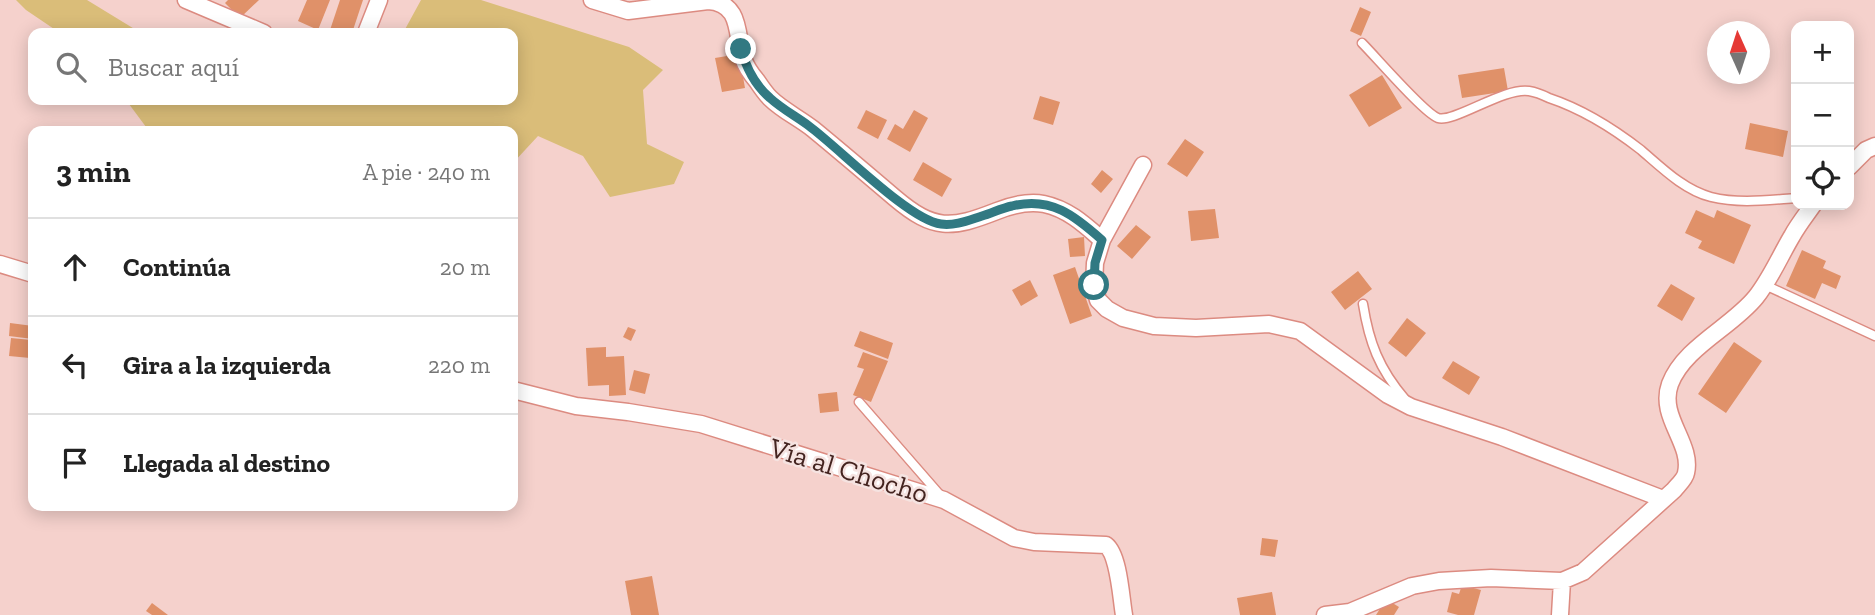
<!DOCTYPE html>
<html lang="es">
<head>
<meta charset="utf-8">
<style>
	:root { --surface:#fff; --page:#f6f6f6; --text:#222; --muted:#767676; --line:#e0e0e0 }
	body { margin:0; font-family:"Zilla Slab",serif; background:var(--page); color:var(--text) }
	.controls { position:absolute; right:21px; top:21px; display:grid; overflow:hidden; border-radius:14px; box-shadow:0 4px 18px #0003 }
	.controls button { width:63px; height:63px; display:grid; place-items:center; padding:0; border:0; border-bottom:2px solid var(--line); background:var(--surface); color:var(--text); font:35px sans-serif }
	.compass { position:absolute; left:1707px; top:21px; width:63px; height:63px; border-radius:50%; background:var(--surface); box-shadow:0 4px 18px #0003; rotate:357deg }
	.stop { position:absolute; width:21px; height:21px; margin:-16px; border:5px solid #317982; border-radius:50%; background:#fff }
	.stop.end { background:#317982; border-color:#fff; box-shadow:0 2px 7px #0008 }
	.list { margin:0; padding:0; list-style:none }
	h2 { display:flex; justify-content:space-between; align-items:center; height:91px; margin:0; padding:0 28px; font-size:30px }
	h2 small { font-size:23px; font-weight:400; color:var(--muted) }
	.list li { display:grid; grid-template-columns:46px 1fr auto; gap:21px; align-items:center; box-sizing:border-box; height:98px; padding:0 28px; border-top:2px solid var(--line) }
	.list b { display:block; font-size:26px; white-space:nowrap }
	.list em { font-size:23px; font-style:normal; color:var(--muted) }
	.icon { flex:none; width:38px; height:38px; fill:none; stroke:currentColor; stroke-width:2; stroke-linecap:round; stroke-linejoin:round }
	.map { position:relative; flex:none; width:1875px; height:615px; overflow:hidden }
	.search { position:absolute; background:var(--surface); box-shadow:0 4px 18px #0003; left:28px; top:28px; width:490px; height:77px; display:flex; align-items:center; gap:18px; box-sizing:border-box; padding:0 24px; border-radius:14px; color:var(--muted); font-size:26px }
	.panel { position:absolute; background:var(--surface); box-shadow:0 4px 18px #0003; left:28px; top:126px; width:490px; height:385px; border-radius:14px }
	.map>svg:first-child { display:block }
</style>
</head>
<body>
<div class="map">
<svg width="1875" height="615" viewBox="0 0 1875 615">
	<rect width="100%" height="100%" fill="#f5d1cc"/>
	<path fill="#dabd79" d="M16 0H87L141 33H60L26 10Z
		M421 0H481L629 47 663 70 643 90 647 144 684 162 674 184 610 197 583 156 538 136 513 163V131H149L126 100H513V33H403Z"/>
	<path fill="#e09169" d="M228 0H259L240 18 225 3Z
		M307 0H330L318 30 298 21Z
		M340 0H363L352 33H329Z
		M1360 7 1371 12 1361 36 1350 31Z
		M739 54 745 88 722 92 715 58Z
		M1504 68 1508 91 1462 98 1458 75Z
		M1382 75 1402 108 1369 127 1349 95Z
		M1040 96 1060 102 1053 125 1033 119Z
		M866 110 887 120 878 139 857 128Z
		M914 110 928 118 910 152 887 139 895 124 903 129Z
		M1750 123 1788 131 1783 157 1745 149Z
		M1185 139 1204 152 1187 177 1167 164Z
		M923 162 952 179 942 197 913 180Z
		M1102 170 1113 179 1101 193 1091 184Z
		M1215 209 1219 238 1191 241 1188 211Z
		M1696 210 1714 218 1717 210 1751 225 1734 264 1698 248 1702 241 1685 233Z
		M1136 225 1151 237 1132 259 1117 246Z
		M1084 237 1085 256 1070 257 1068 239Z
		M1802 250 1826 261 1823 268 1841 276 1836 289 1822 283 1815 299 1786 286Z
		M1075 267 1092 316 1070 324 1053 275Z
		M1358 271 1372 289 1345 310 1331 292Z
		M1030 280 1038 296 1021 306 1012 290Z
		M1671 284 1695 298 1682 321 1657 306Z
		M1407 318 1426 333 1406 357 1388 343Z
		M10 323 33 326V339L9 336Z
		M628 327 636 330 631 341 623 337Z
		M860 331 893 343 888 359 854 346Z
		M11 338 31 340 30 358 9 356Z
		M1734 342 1762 361 1726 413 1698 394Z
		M606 347V357L624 356 626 395 609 396V385L588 386 586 348Z
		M863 352 888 361 871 402 853 395 864 369 857 367Z
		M1453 361 1480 377 1469 395 1442 378Z
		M634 370 650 374 645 394 629 390Z
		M837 392 839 411 820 413 818 394Z
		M1262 538 1278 540 1275 557 1260 555Z
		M652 576 659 615H631L625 581Z
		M1462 585 1481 590 1474 615H1458L1447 612 1452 592 1459 594Z
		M1272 592 1276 615H1240L1237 598Z
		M1386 599 1399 607 1394 615H1376Z
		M152 603 168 615H152L146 611Z"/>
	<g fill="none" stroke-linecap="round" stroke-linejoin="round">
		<defs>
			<path id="service" d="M1362 43C1376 57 1424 113 1438 118 1454 123 1504 87 1529 91 1535 92 1543 95 1549 98 1582 109 1614 129 1641 150 1662 168 1684 190 1711 197 1739 204 1768 200 1796 198
				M1765 285 1875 336
				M1363 304C1369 342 1379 369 1405 399
				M859 402 940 495"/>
			<path id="minor" d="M186 0 264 33
				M592 0 628 11 708 1C742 3 736 35 743 58 746 67 751 74 757 81 761 87 765 93 770 98 782 110 799 118 813 129 841 152 868 175 895 198 934 231 951 229 997 211 1012 205 1028 201 1044 204 1068 209 1085 225 1102 240L1095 263 1094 285 1098 300 1107 309 1123 318 1154 326 1196 328 1269 324 1300 331 1388 395 1411 407 1502 437 1663 499
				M366 33 379 0
				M1849 167 1866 150 1875 146
				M1102 240 1143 165
				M0 264 33 274
				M513 390 576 406 628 412 701 424 944 500 1014 538 1034 542 1106 545C1119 555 1121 598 1124 615
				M1325 615 1350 612 1412 586 1439 581 1491 578 1562 581
				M1560 615 1562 581 1583 572 1674 490C1678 485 1685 479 1686 473 1693 443 1658 417 1670 384 1684 347 1732 327 1756 297 1771 278 1780 256 1792 236 1798 225 1806 215 1813 205"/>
		</defs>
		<use href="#service" stroke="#dc8b81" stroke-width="11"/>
		<use href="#minor" stroke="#dc8b81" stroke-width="19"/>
		<use href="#service" stroke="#fff" stroke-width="8"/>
		<use href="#minor" stroke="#fff" stroke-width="16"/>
	</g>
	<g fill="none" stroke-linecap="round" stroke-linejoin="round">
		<path stroke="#317982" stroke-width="9" d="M741 49C746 67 756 86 770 98 782 109 797 117 809 126 839 148 909 220 941 224 955 226 969 220 982 216 992 213 1002 208 1012 206 1051 196 1075 216 1102 240L1095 263 1094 285"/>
	</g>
	<g text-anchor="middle" stroke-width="5" stroke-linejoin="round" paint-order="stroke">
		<g font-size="28" fill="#442420" stroke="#f5e3e1">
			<text transform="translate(849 470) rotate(17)" y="10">Vía al Chocho</text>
		</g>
	</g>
</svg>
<div class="controls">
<button>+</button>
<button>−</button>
<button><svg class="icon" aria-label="locate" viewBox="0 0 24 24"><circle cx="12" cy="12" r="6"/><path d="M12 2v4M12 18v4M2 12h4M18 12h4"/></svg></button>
</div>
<svg class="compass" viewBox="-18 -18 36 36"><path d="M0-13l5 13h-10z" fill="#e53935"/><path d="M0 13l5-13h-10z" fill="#767676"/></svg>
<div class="stop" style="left:1094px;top:285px"></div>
<div class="stop end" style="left:741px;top:49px"></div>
<div class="search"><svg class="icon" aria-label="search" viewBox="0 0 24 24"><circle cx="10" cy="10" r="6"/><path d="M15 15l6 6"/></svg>Buscar aquí</div>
<section class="panel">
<h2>3 min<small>A pie · 240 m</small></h2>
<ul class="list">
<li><svg class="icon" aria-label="ahead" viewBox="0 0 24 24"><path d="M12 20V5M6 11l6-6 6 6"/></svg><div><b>Continúa</b></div><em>20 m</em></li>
<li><svg class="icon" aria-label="left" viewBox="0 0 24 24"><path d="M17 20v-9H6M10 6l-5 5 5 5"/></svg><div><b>Gira a la izquierda</b></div><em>220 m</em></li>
<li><svg class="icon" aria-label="arrive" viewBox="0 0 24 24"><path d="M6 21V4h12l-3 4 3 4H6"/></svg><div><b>Llegada al destino</b></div></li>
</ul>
</section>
</div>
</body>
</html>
